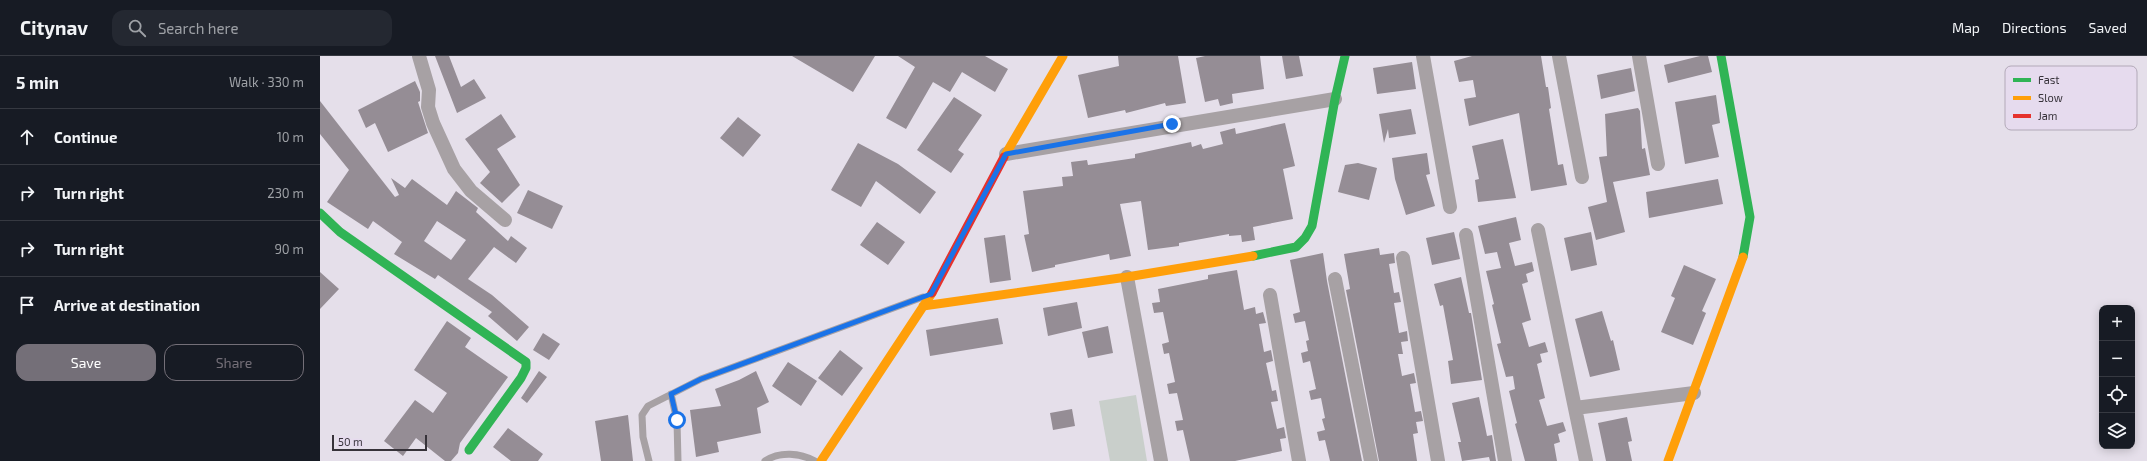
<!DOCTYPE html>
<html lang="en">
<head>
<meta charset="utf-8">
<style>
	:root { --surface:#171b24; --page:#242831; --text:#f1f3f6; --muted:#9ea1a6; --line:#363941; --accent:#746f78 }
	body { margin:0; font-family:"Exo 2",sans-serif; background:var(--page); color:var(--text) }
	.controls { position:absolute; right:12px; bottom:12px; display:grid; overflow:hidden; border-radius:8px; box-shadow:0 2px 10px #0003 }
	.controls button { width:36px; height:36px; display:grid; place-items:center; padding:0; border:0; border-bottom:1px solid var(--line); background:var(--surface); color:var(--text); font:20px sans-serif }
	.scale { position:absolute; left:12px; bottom:10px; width:95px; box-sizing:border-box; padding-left:4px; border:2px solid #37333a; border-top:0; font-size:11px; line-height:14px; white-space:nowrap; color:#37333a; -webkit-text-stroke:3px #e6dbee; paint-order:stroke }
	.stop { position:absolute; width:12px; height:12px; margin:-9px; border:3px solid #1a73e8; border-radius:50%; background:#fff }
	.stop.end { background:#1a73e8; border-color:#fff; box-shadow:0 1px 4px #0008 }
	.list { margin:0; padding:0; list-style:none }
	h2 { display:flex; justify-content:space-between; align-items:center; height:52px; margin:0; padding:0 16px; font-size:17px }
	h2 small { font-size:13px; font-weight:400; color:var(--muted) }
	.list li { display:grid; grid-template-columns:26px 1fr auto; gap:12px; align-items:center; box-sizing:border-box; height:56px; padding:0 16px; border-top:1px solid var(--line) }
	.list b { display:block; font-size:15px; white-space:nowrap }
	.list em { font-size:13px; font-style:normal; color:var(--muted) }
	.actions { display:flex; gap:8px; padding:12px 16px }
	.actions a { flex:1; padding:9px 0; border:1px solid var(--accent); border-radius:12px; text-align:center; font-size:14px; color:var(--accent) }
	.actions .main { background:var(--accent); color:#fff }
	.icon { flex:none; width:22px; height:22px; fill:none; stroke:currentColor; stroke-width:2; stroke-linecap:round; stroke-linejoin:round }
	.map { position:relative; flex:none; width:1827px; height:405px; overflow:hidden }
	header { display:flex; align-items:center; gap:24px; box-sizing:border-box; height:56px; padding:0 20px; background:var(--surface); border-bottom:1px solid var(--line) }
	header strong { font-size:19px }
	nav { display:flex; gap:22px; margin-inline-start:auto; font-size:14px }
	.search { width:280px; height:36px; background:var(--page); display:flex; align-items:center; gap:10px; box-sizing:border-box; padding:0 14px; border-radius:12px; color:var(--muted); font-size:15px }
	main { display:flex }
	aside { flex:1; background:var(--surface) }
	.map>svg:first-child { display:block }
</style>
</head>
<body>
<header>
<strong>Citynav</strong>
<div class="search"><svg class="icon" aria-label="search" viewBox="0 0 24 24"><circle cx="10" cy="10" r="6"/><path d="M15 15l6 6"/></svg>Search here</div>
<nav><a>Map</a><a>Directions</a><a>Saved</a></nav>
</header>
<main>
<aside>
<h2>5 min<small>Walk · 330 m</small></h2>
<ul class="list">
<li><svg class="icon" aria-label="ahead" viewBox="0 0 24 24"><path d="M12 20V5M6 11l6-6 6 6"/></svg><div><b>Continue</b></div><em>10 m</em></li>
<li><svg class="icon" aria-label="right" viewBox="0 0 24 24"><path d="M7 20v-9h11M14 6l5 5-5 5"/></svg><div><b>Turn right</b></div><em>230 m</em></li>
<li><svg class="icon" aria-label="right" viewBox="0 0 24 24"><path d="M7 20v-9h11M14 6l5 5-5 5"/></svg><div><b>Turn right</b></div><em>90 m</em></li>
<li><svg class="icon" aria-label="arrive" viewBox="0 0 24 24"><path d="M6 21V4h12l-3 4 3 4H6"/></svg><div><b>Arrive at destination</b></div></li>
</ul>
<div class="actions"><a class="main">Save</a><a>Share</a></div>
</aside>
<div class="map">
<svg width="1827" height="405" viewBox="0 0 1827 405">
	<rect width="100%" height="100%" fill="#e5dfea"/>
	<path fill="#c9cfcb" d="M816 339 827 405H790L779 345Z"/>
	<path fill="#958d95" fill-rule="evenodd" d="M115 0H129L141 31 154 23 166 42 137 57Z
		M472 0H555L533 36Z
		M578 0H665L688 13 675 36 642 16 630 36 613 26 586 73 566 62 595 11Z
		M798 0H858L866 47 846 50 845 47 806 57 805 54 768 62 758 19 799 10Z
		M885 0H940L944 33 912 38 913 47 900 50 898 43 885 46 876 2Z
		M962 0H979L983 20 966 23Z
		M1152 0H1221L1226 31H1228L1231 52 1229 53 1238 109 1243 108 1247 129 1211 135 1199 57 1149 70 1144 43 1156 41 1153 24 1139 26 1134 5Z
		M1380 0H1388L1392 16 1348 27 1344 9Z
		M1092 6 1096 33 1057 38 1053 12Z
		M1311 12 1315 35 1281 43 1277 19Z
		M95 25 100 36V45L98 46 108 77 68 96 55 67 46 72 38 54Z
		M1396 39 1400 67 1392 69 1399 101 1365 108 1355 46Z
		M634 41 662 59 638 94 644 98 631 117 597 94Z
		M0 45 75 141 79 139 71 122 85 132 92 123 127 149 136 135 158 152 156 156 188 185 191 180 207 192 196 207 174 191 148 223 172 239 209 271 197 285 168 260 172 256 118 219 115 223 74 198 82 186 53 165 48 173 7 146 29 114 0 78ZM117 165 146 184 131 204 104 185Z
		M1318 52 1320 55 1322 93 1325 92 1330 119 1293 126 1305 176 1276 184 1268 151 1287 146 1279 101 1287 100 1285 58Z
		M1091 53 1096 78 1069 82 1068 73 1064 87 1059 58Z
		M181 58 196 81 177 93 200 129 182 147 160 127 170 116 145 83Z
		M418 61 441 79 423 101 400 82Z
		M965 67 975 110 963 113 973 163 933 171 935 184 922 186 921 179 909 180V178L859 187V190L828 194 821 145 800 148 811 200 790 204 789 198 735 209V211L712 216 704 179 709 178 703 135 743 130 742 121 753 120 751 106 767 104 768 109 815 102V98L871 86 872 91 881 88 883 93 903 88 900 76 915 72 916 78Z
		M1183 83 1196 142 1158 146 1155 124 1159 123 1152 90Z
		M538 87 578 108 616 136 600 158 556 125 541 151 511 134Z
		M1107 97 1110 118 1106 119 1115 150 1086 159 1075 123 1072 102Z
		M1038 107 1057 112 1049 144 1018 136 1025 109Z
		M1398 123 1403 148 1329 162 1326 136Z
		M208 134 243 150 232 173 197 157Z
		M1196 161 1201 184 1189 187 1195 210 1212 206 1214 215 1206 218 1208 226 1202 228 1211 264 1202 267 1209 291 1225 286 1228 296 1220 298 1222 306 1217 308 1225 342 1219 344 1227 370 1243 366 1246 375 1238 378 1240 386 1234 388 1237 405H1205L1195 368 1197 367 1189 335 1195 333 1193 320 1186 321 1177 288 1181 287 1172 249 1174 248 1166 215 1181 212 1177 196 1165 198 1158 170Z
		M557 166 585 186 568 209 540 189Z
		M1134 176 1140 203 1112 209 1106 182Z
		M1271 176 1277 209 1251 215 1244 182Z
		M685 179 691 224 670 227 664 182Z
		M1059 192 1060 199 1074 197 1075 207 1069 208 1074 237 1079 236 1081 246 1074 247 1079 277 1087 275 1088 285 1081 286 1083 298H1078L1082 320 1094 317 1096 327 1090 328 1095 356 1101 355 1103 365 1096 366 1098 377 1093 378 1097 405H1059L1026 234 1030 233 1024 198Z
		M1003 197 1007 225 1042 405H1010L1005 384 999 385 997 376 1005 374 1002 363 1005 362 1001 342 991 344 989 335 996 333 990 305 983 307 981 297 988 295 986 285 989 284 985 265 975 267 973 258 980 256 970 204Z
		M1364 209 1396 223 1382 255 1386 257 1373 289 1341 276 1355 242 1351 240Z
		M917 214 924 254 935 251 936 258 943 256 946 267 939 268 944 296 951 294 953 305 946 307 952 335 956 334 958 345 951 346 957 373 964 371 966 382 960 383 962 395 915 405H870L863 374 857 375 855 365 863 364 857 337 849 338 847 328 855 326 849 297 844 298 842 288 849 286 843 256 834 257 832 247 840 246 838 233 888 223V219Z
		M0 216 19 233 0 253Z
		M1141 221 1149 257H1151L1162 324 1131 328 1128 305 1133 304 1123 249 1120 250 1114 228Z
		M757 246 762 272 728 280 723 252Z
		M1282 255 1291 285 1293 284 1300 314 1270 321 1255 263Z
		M678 262 683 288 610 300 606 274Z
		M127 265 151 282 145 291 188 321 140 387 138 397 131 405H125L96 382 83 400 64 385 95 344 113 357 127 337 94 314Z
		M788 270 793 297 768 302 762 276Z
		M223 277 240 288 229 304 213 294Z
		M520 294 543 312 522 340 498 322Z
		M468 306 497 325 481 350 452 330Z
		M219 315 227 321 207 347 201 342Z
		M436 315 449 346 437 352 441 377 397 386 399 396 376 401 370 354 401 350 395 333 419 324Z
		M1159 341 1167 380 1172 379 1176 405H1170L1169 401 1142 405 1138 386H1141L1132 347Z
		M752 353 755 370 733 374 730 357Z
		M308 359 313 405H281L275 365Z
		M1307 361 1312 385 1308 386 1312 405H1286L1278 367Z
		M188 372 223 398 218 405H191L173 391Z"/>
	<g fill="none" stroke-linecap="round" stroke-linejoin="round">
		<path stroke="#a7a1a4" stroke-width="7" d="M351 338 357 365 358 405
			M329 405 323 381 322 359 328 350 381 323 603 241
			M445 405C460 395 480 397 495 405"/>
		<path stroke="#a7a1a4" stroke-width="14" d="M99 0 109 34 108 51 113 67 134 113 151 135 185 164
			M1103 0 1130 151
			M1239 0 1262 121
			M1319 0 1338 108
			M686 98 1015 43
			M1218 174 1266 405
			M1146 179 1185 405
			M1083 202 1118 405
			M807 221 841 405
			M1015 223 1051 405
			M950 239 979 405
			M1255 352 1374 337"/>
		<path stroke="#30b455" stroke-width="9" d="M1401 0 1430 161 1423 201
			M0 157 20 176 206 306V312L201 322 149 394
			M933 200 976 191 985 182 992 170 1015 43 1025 0"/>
		<path stroke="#ff9f0a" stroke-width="9" d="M684 101 743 0
			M603 250 807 221 933 200
			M501 405 612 237
			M1348 405 1423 201"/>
		<path stroke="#e5322d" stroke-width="9" d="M612 237 684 101"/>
	</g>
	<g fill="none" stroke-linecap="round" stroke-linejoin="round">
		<path stroke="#1a73e8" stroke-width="5" d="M357 364 351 338 381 323 611 238 686 98 852 68"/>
	</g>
	<rect x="1685" y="10" width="132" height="64" rx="6" fill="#e6dbee" stroke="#b2a9b8" stroke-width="1"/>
	<rect x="1693" y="22" width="18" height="4" fill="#30b455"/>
	<rect x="1693" y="40" width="18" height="4" fill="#ff9f0a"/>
	<rect x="1693" y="58" width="18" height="4" fill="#e5322d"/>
	<g font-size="11" fill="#37333a">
		<text x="1718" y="28">Fast</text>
		<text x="1718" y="46">Slow</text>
		<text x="1718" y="64">Jam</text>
	</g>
</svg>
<div class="controls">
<button>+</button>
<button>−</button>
<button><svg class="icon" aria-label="locate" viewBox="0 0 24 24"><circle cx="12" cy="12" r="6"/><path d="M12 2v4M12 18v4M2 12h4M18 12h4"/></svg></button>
<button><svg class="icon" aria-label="layers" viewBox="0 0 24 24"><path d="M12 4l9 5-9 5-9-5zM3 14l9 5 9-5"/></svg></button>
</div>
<div class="scale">50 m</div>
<div class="stop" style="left:357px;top:364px"></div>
<div class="stop end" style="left:852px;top:68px"></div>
</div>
</main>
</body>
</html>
